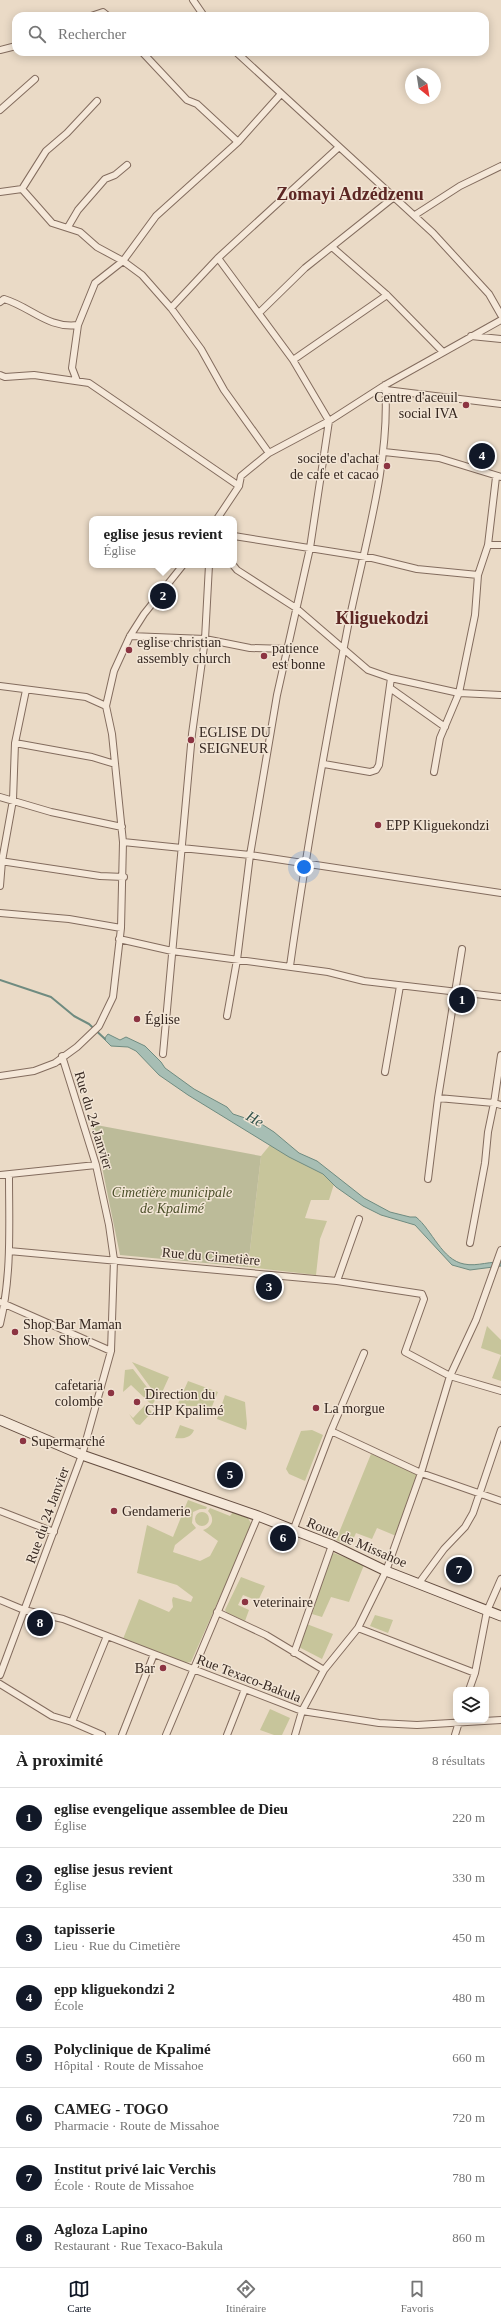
<!DOCTYPE html>
<html lang="fr">
<head>
<meta charset="utf-8">
<style>
	:root { --surface:#fff; --page:#f6f6f6; --text:#222; --muted:#767676; --line:#e0e0e0; --accent:#111827 }
	body { margin:0; font-family:Georgia,serif; background:var(--page); color:var(--text) }
	.controls { position:absolute; right:12px; bottom:12px; display:grid; overflow:hidden; border-radius:8px; box-shadow:0 2px 10px #0003 }
	.controls button { width:36px; height:36px; display:grid; place-items:center; padding:0; border:0; border-bottom:1px solid var(--line); background:var(--surface); color:var(--text); font:20px sans-serif }
	.compass { position:absolute; left:405px; top:68px; width:36px; height:36px; border-radius:50%; background:var(--surface); box-shadow:0 2px 10px #0003; rotate:150deg }
	.you { position:absolute; left:304px; top:867px; width:14px; height:14px; margin:-10px; border:3px solid #fff; border-radius:50%; background:#1a73e8; box-shadow:0 0 0 6px #1a73e833 }
	.badge { display:grid; place-items:center; width:26px; height:26px; border-radius:50%; background:var(--accent); color:#fff; font-size:13px; font-weight:700 }
	.pin { position:absolute; translate:-50% -50%; border:2px solid #fff; box-shadow:0 1px 4px #0006 }
	.popup { position:absolute; left:89px; top:516px; width:148px; height:52px; box-sizing:border-box; display:grid; place-content:center; border-radius:8px; background:var(--surface); filter:drop-shadow(0 1px 3px #0005); font-size:13px; white-space:nowrap; color:var(--muted) }
	.popup b { font-size:15px; color:var(--text) }
	.popup::after { content:''; position:absolute; left:50%; top:100%; margin-left:-8px; border:8px solid transparent; border-top-color:var(--surface) }
	.list { margin:0; padding:0; list-style:none }
	h2 { display:flex; justify-content:space-between; align-items:center; height:52px; margin:0; padding:0 16px; font-size:17px }
	h2 small { font-size:13px; font-weight:400; color:var(--muted) }
	.list li { display:grid; grid-template-columns:26px 1fr auto; gap:12px; align-items:center; box-sizing:border-box; height:60px; padding:0 16px; border-top:1px solid var(--line) }
	.list b { display:block; font-size:15px; white-space:nowrap }
	.list p { margin:0; font-size:13px; white-space:nowrap; color:var(--muted) }
	.list em { font-size:13px; font-style:normal; color:var(--muted) }
	.icon { flex:none; width:22px; height:22px; fill:none; stroke:currentColor; stroke-width:2; stroke-linecap:round; stroke-linejoin:round }
	.map { position:relative; flex:none; width:501px; height:1735px; overflow:hidden }
	.search { position:absolute; background:var(--surface); box-shadow:0 2px 10px #0003; left:12px; right:12px; top:12px; height:44px; display:flex; align-items:center; gap:10px; box-sizing:border-box; padding:0 14px; border-radius:12px; color:var(--muted); font-size:15px }
	.sheet { height:532px; background:var(--surface) }
	nav { display:flex; justify-content:space-around; align-items:center; box-sizing:border-box; height:56px; border-top:1px solid var(--line); background:var(--surface); font-size:11px; color:var(--muted) }
	nav a { display:grid; justify-items:center; gap:2px }
	nav .on { color:var(--accent) }
	.map>svg:first-child { display:block }
</style>
</head>
<body>
<div class="map">
<svg width="501" height="1735" viewBox="0 0 501 1735">
	<rect width="100%" height="100%" fill="#eadac6"/>
	<path fill="#c7c59b" d="M270 1145 288 1156 323 1174 334 1184 329 1200H311L305 1218 327 1221 320 1239 316 1275 248 1267 261 1156Z
		M487 1326 501 1340V1381L492 1378 501 1355 481 1348Z
		M132 1362 169 1377 159 1399Z
		M133 1369 156 1399 152 1405 131 1385 123 1392 125 1370Z
		M188 1381 218 1392 210 1411 199 1406H177Z
		M225 1395 245 1402 247 1424 246 1430 217 1419Z
		M145 1405 152 1412 140 1425 136 1424 129 1414 133 1418Z
		M180 1425 194 1430C191 1438 183 1439 175 1438Z
		M312 1430 323 1435 305 1481 289 1474 286 1469 301 1431Z
		M371 1454 424 1474 401 1538 377 1528 372 1539 356 1533 350 1546 336 1540Z
		M188 1500 207 1507 206 1509H200L193 1512 192 1523 196 1528 175 1545 173 1552 200 1561 210 1556 218 1541 203 1530C213 1527 215 1518 208 1511L210 1508 230 1516 233 1512 248 1518 252 1525 191 1662 185 1663 123 1639 139 1599 169 1612 173 1607 172 1600 173 1597 191 1602 193 1597 177 1585 137 1573 147 1525 173 1537Z
		M195 1519a7 7 0 1 1 14 0a7 7 0 1 1-14 0Z
		M334 1553 364 1565 349 1602 331 1597 322 1617 312 1614 331 1555Z
		M241 1577 265 1586 258 1601 243 1595 238 1605 249 1610 245 1621 227 1613 225 1610Z
		M375 1615 393 1620 388 1633 370 1626Z
		M304 1623 333 1634 322 1659 295 1645Z
		M270 1709 290 1718 282 1735H274L260 1730Z"/>
	<path fill="#bcbb99" d="M91 1124 261 1156 248 1267 120 1255 102 1167Z"/>
	<path fill="#a7beb4" stroke="#6f8b80" d="M108 1034 120 1040 126 1037 145 1046 161 1062 165 1068 194 1089 227 1107 233 1114 260 1123 274 1132 299 1153 317 1161 364 1198 390 1212 410 1217H416C432 1230 442 1260 464 1264 477 1267 493 1260 501 1263V1266L470 1270 452 1265 415 1225 381 1215 363 1206 336 1187 323 1174 289 1157 188 1095 159 1075 136 1051 128 1047 111 1046 104 1039Z"/>
	<g fill="none" stroke-linecap="round" stroke-linejoin="round">
		<path stroke="#6f8b80" stroke-width="2" d="M0 980 51 997 74 1016 89 1024 105 1039"/>
		<defs>
			<path id="street" d="M193 0 204 16
				M91 16 103 12 108 16
				M0 50 16 46
				M142 52 187 100 197 104 238 142
				M236 52 433 233 489 294 501 315
				M0 110 35 79
				M22 189 46 151 67 133 97 101
				M0 192 22 189 52 223 80 232 97 247 123 261 142 275 171 308 201 349 224 390 269 453
				M415 215 460 186 501 166
				M68 227 78 210 105 179 115 175 127 165
				M332 247 387 295 443 352
				M218 258 293 360 329 421 310 548 277 695 250 855 237 960 227 1016
				M0 302 4 299C31 307 48 329 78 325
				M171 308 218 258 339 147
				M260 312 305 268 394 197
				M471 336 501 339
				M293 360 387 295
				M0 375 5 377 34 375 89 383 239 486
				M77 381 72 368 78 325 95 283 123 261 156 216 238 142 280 95
				M386 390 501 404
				M384 452 439 458 501 477
				M217 519 239 486 241 476 269 453 329 421 385 385 501 320
				M234 536 372 558 417 569 478 575
				M488 545H501
				M233 565 237 570 296 608 368 670 391 678 459 693 501 695
				M130 636 205 639 250 648 288 649
				M0 686 86 697 106 706
				M390 688 445 727
				M15 743 92 757 115 764
				M324 764 370 772 376 770 379 765 391 678
				M434 772 440 738 459 693 475 615 478 575 488 545 496 477
				M0 797 51 812 122 827
				M123 842 250 855 501 893
				M0 861 100 876 124 877
				M0 886 2 861 13 800 15 743 26 690
				M0 913 69 919 121 928
				M119 939 172 951 328 972 364 981 501 997
				M290 966C306 852 326 739 348 626 363 551 391 461 385 385
				M163 1054 192 734 205 639 209 565
				M501 1055 494 1103 501 1105
				M385 1072 400 986
				M0 1076 34 1071 55 1063 77 1047 99 1026 113 997 121 928 123 842 112 734 106 706 114 671 130 636 144 614 183 565
				M438 1098 494 1103 488 1132 485 1163 470 1243
				M0 1175 96 1165
				M428 1179 438 1098 462 949
				M9 1251 337 1281 422 1294 424 1299 405 1352 450 1376 501 1391
				M337 1281 359 1219
				M0 1302 111 1351
				M0 1324C12 1275 9 1224 9 1175
				M331 1431 421 1473 501 1501
				M0 1511 54 1532
				M293 1531 331 1431 364 1353
				M419 1583 444 1549 465 1527 473 1513 501 1430
				M0 1600 24 1610 63 1619 302 1711 379 1723 417 1725 501 1720
				M217 1612 266 1635 324 1670
				M358 1628 475 1673
				M294 1653 332 1545
				M0 1675 82 1455 111 1351 114 1260 109 1225 96 1165 62 1056
				M0 1684 52 1716 72 1722 102 1735
				M469 1690 475 1673 487 1611 501 1579
				M72 1722 107 1636
				M122 1735 154 1654
				M166 1735 258 1516
				M227 1735 245 1689
				M295 1735 302 1711 324 1670 358 1628 386 1571 421 1473 450 1376 476 1320 501 1250
				M455 1735 459 1722"/>
			<path id="secondary" d="M0 1420 82 1455 258 1516 332 1545 386 1571 501 1616"/>
		</defs>
		<use href="#street" stroke="#836c5e" stroke-width="8"/>
		<use href="#secondary" stroke="#654e41" stroke-width="11"/>
		<use href="#street" stroke="#f5e8d9" stroke-width="6"/>
		<use href="#secondary" stroke="#f5e8d9" stroke-width="9"/>
	</g>
	<g fill="#8c3442" stroke="#f2e5d5" stroke-width="1.5">
		<circle cx="466" cy="405" r="4"/>
		<circle cx="387" cy="466" r="4"/>
		<circle cx="129" cy="650" r="4"/>
		<circle cx="264" cy="656" r="4"/>
		<circle cx="191" cy="740" r="4"/>
		<circle cx="378" cy="825" r="4"/>
		<circle cx="137" cy="1019" r="4"/>
		<circle cx="15" cy="1332" r="4"/>
		<circle cx="111" cy="1393" r="4"/>
		<circle cx="137" cy="1402" r="4"/>
		<circle cx="316" cy="1408" r="4"/>
		<circle cx="23" cy="1441" r="4"/>
		<circle cx="114" cy="1511" r="4"/>
		<circle cx="245" cy="1602" r="4"/>
		<circle cx="163" cy="1668" r="4"/>
	</g>
	<g text-anchor="middle" stroke-width="3" stroke-linejoin="round" paint-order="stroke">
		<g font-size="14" fill="#352720" stroke="#f2e5d5" text-anchor="start">
			<text x="458" y="402" text-anchor="end">Centre d'aceuil<tspan x="458" dy="16">social IVA</tspan></text>
			<text x="379" y="463" text-anchor="end">societe d'achat<tspan x="379" dy="16">de cafe et cacao</tspan></text>
			<text x="137" y="647">eglise christian<tspan x="137" dy="16">assembly church</tspan></text>
			<text x="272" y="653">patience<tspan x="272" dy="16">est bonne</tspan></text>
			<text x="199" y="737">EGLISE DU<tspan x="199" dy="16">SEIGNEUR</tspan></text>
			<text x="386" y="830">EPP Kliguekondzi</text>
			<text x="145" y="1024">Église</text>
			<text x="23" y="1329">Shop Bar Maman<tspan x="23" dy="16">Show Show</tspan></text>
			<text x="103" y="1390" text-anchor="end">cafetaria<tspan x="103" dy="16">colombe</tspan></text>
			<text x="145" y="1399">Direction du<tspan x="145" dy="16">CHP Kpalimé</tspan></text>
			<text x="324" y="1413">La morgue</text>
			<text x="31" y="1446">Supermarché</text>
			<text x="122" y="1516">Gendamerie</text>
			<text x="253" y="1607">veterinaire</text>
			<text x="155" y="1673" text-anchor="end">Bar</text>
		</g>
		<g font-size="14" fill="#352720" stroke="#f2e5d5">
			<text transform="translate(94 1120) rotate(73)" y="5">Rue du 24 Janvier</text>
			<text transform="translate(211 1256) rotate(5)" y="5">Rue du Cimetière</text>
			<text transform="translate(47 1515) rotate(-70)" y="5">Rue du 24 Janvier</text>
			<text transform="translate(357 1542) rotate(23)" y="5">Route de Missahoe</text>
			<text transform="translate(249 1678) rotate(21)" y="5">Rue Texaco-Bakula</text>
		</g>
		<g font-size="14" font-style="italic" fill="#4b4f29" stroke="#f2e5d5">
			<text x="172" y="1197">Cimetière municipale<tspan x="172" dy="16">de Kpalimé</tspan></text>
		</g>
		<g font-size="15" font-style="italic" fill="#31534c" stroke="#f2e5d5">
			<text transform="translate(255 1119) rotate(30)" y="5">He</text>
		</g>
		<g font-size="18" font-weight="bold" fill="#5d2724" stroke="#f2e5d5">
			<text x="350" y="200">Zomayi Adzédzenu</text>
			<text x="382" y="624">Kliguekodzi</text>
		</g>
	</g>
</svg>
<div class="controls">
<button><svg class="icon" aria-label="layers" viewBox="0 0 24 24"><path d="M12 4l9 5-9 5-9-5zM3 14l9 5 9-5"/></svg></button>
</div>
<svg class="compass" viewBox="-18 -18 36 36"><path d="M0-13l5 13h-10z" fill="#e53935"/><path d="M0 13l5-13h-10z" fill="#767676"/></svg>
<div class="you"></div>
<div class="pin badge" style="left:462px;top:1000px">1</div>
<div class="pin badge" style="left:163px;top:596px">2</div>
<div class="popup"><b>eglise jesus revient</b>Église</div>
<div class="pin badge" style="left:269px;top:1287px">3</div>
<div class="pin badge" style="left:482px;top:456px">4</div>
<div class="pin badge" style="left:230px;top:1475px">5</div>
<div class="pin badge" style="left:283px;top:1538px">6</div>
<div class="pin badge" style="left:459px;top:1570px">7</div>
<div class="pin badge" style="left:40px;top:1623px">8</div>
<div class="search"><svg class="icon" aria-label="search" viewBox="0 0 24 24"><circle cx="10" cy="10" r="6"/><path d="M15 15l6 6"/></svg>Rechercher</div>
</div>
<section class="sheet">
<h2>À proximité<small>8 résultats</small></h2>
<ul class="list">
<li><span class="badge">1</span><div><b>eglise evengelique assemblee de Dieu</b><p>Église</p></div><em>220 m</em></li>
<li><span class="badge">2</span><div><b>eglise jesus revient</b><p>Église</p></div><em>330 m</em></li>
<li><span class="badge">3</span><div><b>tapisserie</b><p>Lieu · Rue du Cimetière</p></div><em>450 m</em></li>
<li><span class="badge">4</span><div><b>epp kliguekondzi 2</b><p>École</p></div><em>480 m</em></li>
<li><span class="badge">5</span><div><b>Polyclinique de Kpalimé</b><p>Hôpital · Route de Missahoe</p></div><em>660 m</em></li>
<li><span class="badge">6</span><div><b>CAMEG - TOGO</b><p>Pharmacie · Route de Missahoe</p></div><em>720 m</em></li>
<li><span class="badge">7</span><div><b>Institut privé laic Verchis</b><p>École · Route de Missahoe</p></div><em>780 m</em></li>
<li><span class="badge">8</span><div><b>Agloza Lapino</b><p>Restaurant · Rue Texaco-Bakula</p></div><em>860 m</em></li>
</ul>
</section>
<nav>
<a class="on"><svg class="icon" aria-label="map" viewBox="0 0 24 24"><path d="M3 6l6-2 6 2 6-2v14l-6 2-6-2-6 2zM9 4v14M15 6v14"/></svg>Carte</a>
<a><svg class="icon" aria-label="directions" viewBox="0 0 24 24"><path d="M12 3l9 9-9 9-9-9zM9 14v-3h6M13 9l2 2-2 2"/></svg>Itinéraire</a>
<a><svg class="icon" aria-label="saved" viewBox="0 0 24 24"><path d="M7 4h10v16l-5-4-5 4z"/></svg>Favoris</a>
</nav>
</body>
</html>
